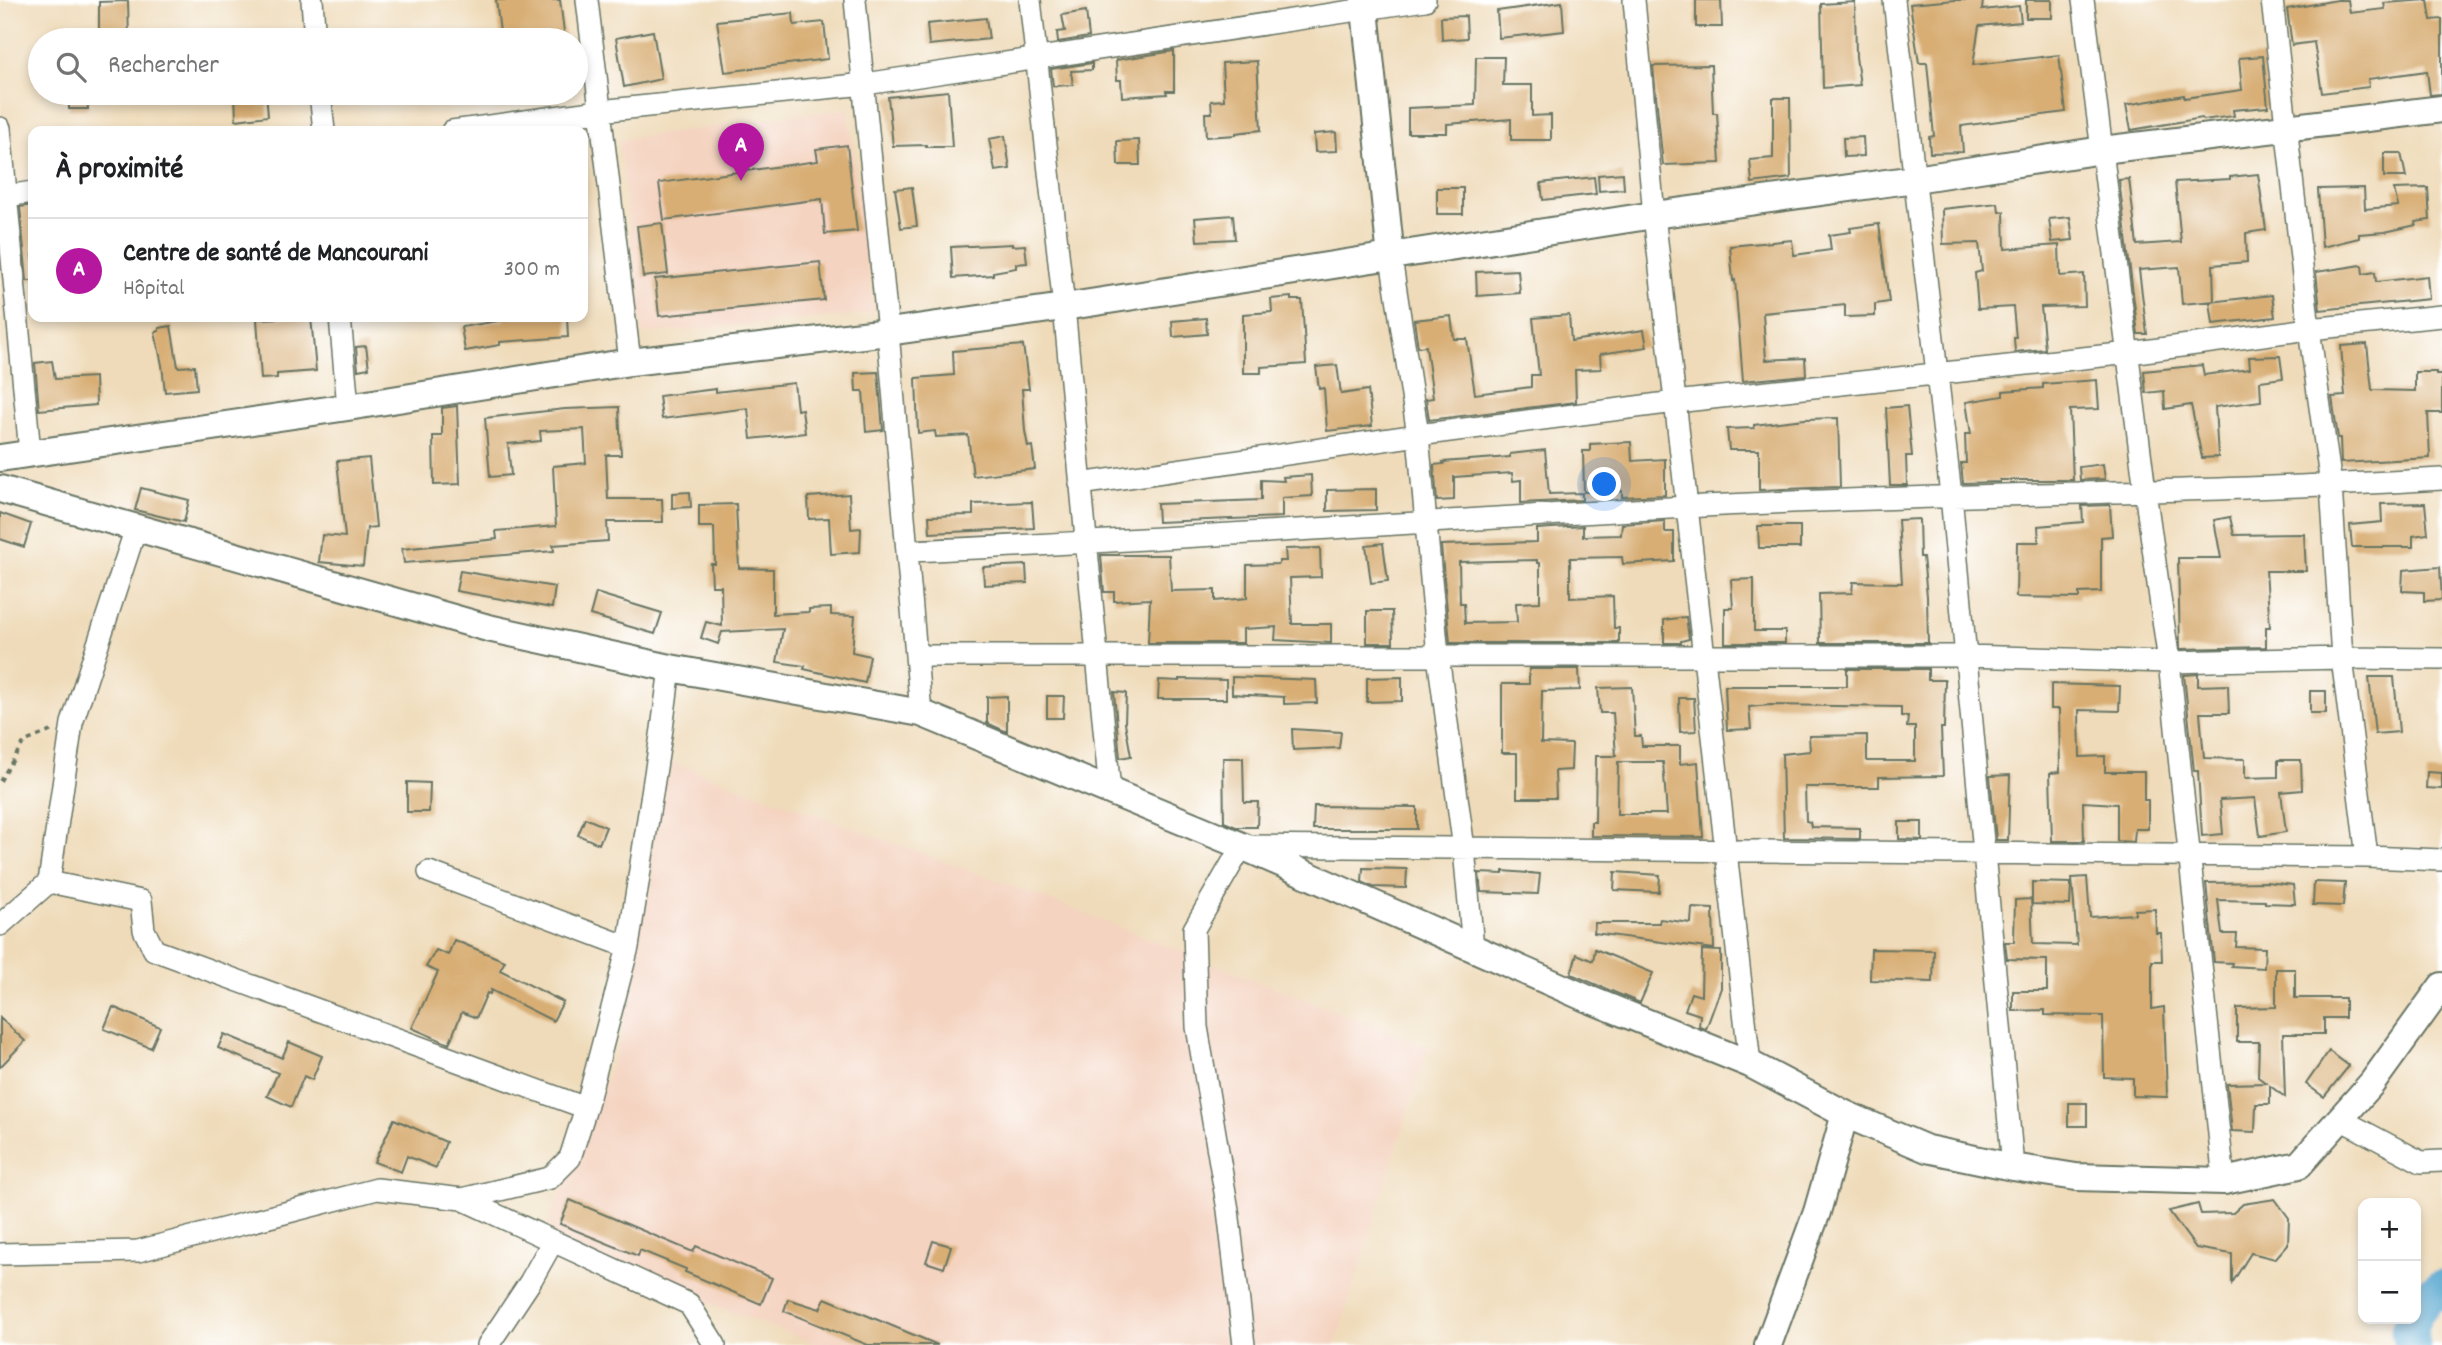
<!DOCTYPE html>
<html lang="fr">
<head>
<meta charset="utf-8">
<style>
	:root { --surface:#fff; --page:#f6f6f6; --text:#202124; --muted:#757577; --line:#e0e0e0; --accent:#b5179e }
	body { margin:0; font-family:Dekko,sans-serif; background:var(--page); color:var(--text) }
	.controls { position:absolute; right:21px; bottom:21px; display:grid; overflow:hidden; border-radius:14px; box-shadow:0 4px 10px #0003 }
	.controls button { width:63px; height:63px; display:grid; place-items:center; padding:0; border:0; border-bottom:2px solid var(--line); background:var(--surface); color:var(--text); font:35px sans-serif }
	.you { position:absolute; left:1605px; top:485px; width:24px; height:24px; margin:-18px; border:5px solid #fff; border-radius:50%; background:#1a73e8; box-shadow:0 0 0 10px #1a73e833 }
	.badge { display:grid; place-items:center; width:46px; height:46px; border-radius:50%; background:var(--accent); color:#fff; font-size:23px; font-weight:700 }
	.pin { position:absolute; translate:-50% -58px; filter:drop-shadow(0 2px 4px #0008) }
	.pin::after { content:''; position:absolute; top:37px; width:24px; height:21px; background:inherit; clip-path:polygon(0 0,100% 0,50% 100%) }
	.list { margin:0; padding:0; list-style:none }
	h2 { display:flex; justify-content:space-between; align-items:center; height:91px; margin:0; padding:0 28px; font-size:30px }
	h2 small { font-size:23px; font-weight:400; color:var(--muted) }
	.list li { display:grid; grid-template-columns:46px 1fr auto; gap:21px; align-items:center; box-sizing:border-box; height:105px; padding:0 28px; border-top:2px solid var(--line) }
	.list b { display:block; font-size:26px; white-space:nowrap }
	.list p { margin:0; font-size:23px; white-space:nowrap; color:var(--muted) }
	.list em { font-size:23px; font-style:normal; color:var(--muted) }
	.icon { flex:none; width:38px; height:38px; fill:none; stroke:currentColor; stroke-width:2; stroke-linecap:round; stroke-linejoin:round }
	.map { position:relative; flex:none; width:2442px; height:1345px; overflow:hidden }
	.search { position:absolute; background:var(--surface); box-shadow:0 4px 10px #0003; left:28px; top:28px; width:560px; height:77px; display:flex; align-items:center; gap:18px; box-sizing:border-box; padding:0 24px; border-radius:38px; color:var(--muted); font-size:26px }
	.panel { position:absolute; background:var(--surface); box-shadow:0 4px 10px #0003; left:28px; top:126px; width:560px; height:196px; border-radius:14px }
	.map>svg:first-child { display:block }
</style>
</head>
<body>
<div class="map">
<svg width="2442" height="1345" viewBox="0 0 2442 1345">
	<rect width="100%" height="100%" fill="#fff"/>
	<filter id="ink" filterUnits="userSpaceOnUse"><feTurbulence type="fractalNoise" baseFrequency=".0143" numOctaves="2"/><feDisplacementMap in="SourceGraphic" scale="14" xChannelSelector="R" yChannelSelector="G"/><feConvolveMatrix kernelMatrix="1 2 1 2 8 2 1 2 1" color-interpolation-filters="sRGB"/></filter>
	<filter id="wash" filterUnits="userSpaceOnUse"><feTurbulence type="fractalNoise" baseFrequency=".00686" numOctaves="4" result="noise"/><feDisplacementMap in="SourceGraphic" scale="28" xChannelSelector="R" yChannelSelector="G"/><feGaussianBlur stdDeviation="1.57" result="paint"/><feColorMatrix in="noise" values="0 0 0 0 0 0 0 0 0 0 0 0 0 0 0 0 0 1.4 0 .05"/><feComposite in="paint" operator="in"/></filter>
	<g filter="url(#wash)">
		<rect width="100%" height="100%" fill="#efdbba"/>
		<path fill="#f4d3c0" d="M848 108 874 313 643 334 619 140Z
			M666 760 1039 896 1428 1047 1335 1345H820L540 1241 581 1149 621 1038Z"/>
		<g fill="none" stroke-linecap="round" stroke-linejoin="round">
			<path stroke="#52a4cd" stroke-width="37" d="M2416 1311 2426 1298 2442 1288
				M2412 1345 2409 1331 2413 1319"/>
		</g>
		<g id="blocks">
			<path fill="#d8ae74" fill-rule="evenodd" d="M496 0H560L565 40H501Z
				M1696 0H1721L1722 27H1696Z
				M1955 0H1983L1982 10 2019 6 2021 22 1979 26 1973 65 2059 55 2066 112 1961 126 1963 152 1930 153 1929 137 1934 136 1927 63H1919L1910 4Z
				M2026 0H2052V18H2026Z
				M2337 0H2348L2350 13 2385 9 2384 3 2428 0 2431 20 2442 19V94L2430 95 2427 71 2368 79 2369 87 2322 93 2314 42 2292 45 2287 9Z
				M128 1 129 40H99V2Z
				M1562 2 1564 31 1499 38 1497 11Z
				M1855 2 1856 57 1860 85 1823 88 1821 4Z
				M1086 11 1089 37 1058 42 1057 32 1065 31 1062 15Z
				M793 13 794 25 824 22 828 59 725 72 717 21Z
				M1466 16 1467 38 1442 40 1441 17Z
				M986 18 989 39 929 45 927 24Z
				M653 31 661 79 624 87 616 38Z
				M1174 51V91H1166L1167 94 1122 97 1121 80H1117L1116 60Z
				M2263 56 2268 107 2233 110 2234 116 2203 120 2202 118 2131 130 2126 105 2184 95V98L2242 90 2239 58Z
				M1476 57H1504L1503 85H1532V116L1551 115V140H1511V119L1447 124V133H1408V108L1475 105Z
				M1257 61 1261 130 1236 133V135L1206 137 1205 113H1212L1211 101 1224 100 1222 63Z
				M1092 63V70L1071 71 1073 85 1053 86 1051 69Z
				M1711 65 1713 113H1717L1720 163 1663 165 1653 66Z
				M948 91 952 147H926V145L893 146 888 97Z
				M69 93H87L88 109H69Z
				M235 93H266L268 116 236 120Z
				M1773 98H1790L1791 178 1752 183 1750 160 1773 158Z
				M1336 132 1337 151 1315 152 1314 134Z
				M1005 136 1010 169 995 171 989 139Z
				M1863 137 1864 156 1844 157 1843 138Z
				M1139 140 1140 165H1118L1117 141Z
				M847 145 857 231 825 234 822 199 664 220 659 183 818 161 816 149Z
				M2384 153H2401L2406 177H2384Z
				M1623 173 1624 189 1599 191 1598 175Z
				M2258 174 2266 230 2246 233 2247 262 2213 265 2214 301 2182 304 2179 267 2139 270 2147 334H2138L2119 180 2129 179 2137 245 2181 242 2175 182 2230 179V177Z
				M1594 177 1596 194 1543 200 1541 183Z
				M912 187 917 226 901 228 895 189Z
				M1437 188H1463V214H1437Z
				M2364 188 2365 209 2398 206 2394 189 2428 188 2430 220 2415 222 2416 225 2385 232 2359 234V238L2322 247 2318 189Z
				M1998 203 1999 212H2004L2005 249 2059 245 2060 276 2084 274 2085 306 2041 307 2045 349 2015 352 2014 338H2016L2013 307 1978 309 1975 273 1982 271 1979 243 1943 244 1942 209Z
				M33 205V281H27L20 207Z
				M1233 215 1235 239 1197 241 1195 218Z
				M2070 217 2073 240 2052 242 2049 219Z
				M662 223 668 274 643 277 637 226Z
				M1879 224 1889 302 1875 304V316L1845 317V305L1763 313 1766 360 1805 358 1806 375 1743 381 1735 280 1733 281 1730 246 1792 240 1794 255 1831 250 1829 235 1851 232 1850 228Z
				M1012 244V246L1025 245 1027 263 1016 264V268L993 272V275L953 278 951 247Z
				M820 262 824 300 659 316 655 279Z
				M2362 265 2363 274 2375 272 2376 282 2427 276 2429 299 2320 310 2316 272Z
				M1518 270 1520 293 1477 296 1476 272Z
				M2272 295 2275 317 2213 324 2210 302Z
				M1291 297V300H1302L1306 364 1261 367V373H1243V314L1272 312 1271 299Z
				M1569 315 1571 341 1644 330 1647 347 1600 354 1601 369 1575 370 1576 402 1429 420 1426 399 1433 398 1426 346 1418 347 1414 320 1451 316 1454 339H1467L1475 394 1531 387V375H1539L1533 318Z
				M311 317 316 371 277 374V378L261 379 257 319Z
				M505 317H567L568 337 500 342V345L465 351 461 327 505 320Z
				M1206 318 1207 334 1173 337 1172 321Z
				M171 326 178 367 195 366 197 389 165 392 162 365 155 332 159 331V328Z
				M2367 344 2372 390 2415 391V372H2436V375H2442V413H2428L2430 458 2341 463 2340 438H2338L2332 397 2345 396 2341 346Z
				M1023 345 1029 389H1022L1025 431 1028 447 1032 446 1035 469 973 476 968 435 936 437 935 431 918 433 916 378 954 375 953 351Z
				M366 346 369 368 358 370 356 347Z
				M2280 356 2283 378 2260 381 2261 401 2215 407 2218 457 2202 458 2191 405 2165 409 2164 391 2146 393 2144 371 2202 365 2204 375 2250 369 2249 357Z
				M52 361 55 379 95 377 96 405 39 410 35 363Z
				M1337 365 1341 394 1368 390 1372 426 1327 431 1324 388 1319 389 1316 367Z
				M878 372 883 430 866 432 863 391H856L855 373Z
				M2097 380 2099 409 2070 410 2073 480H2000V482L1963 483 1961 463H1966L1965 434H1971L1966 402 2003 396V391L2043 388V384Z
				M794 383 797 410 802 409 805 433 751 439 748 408 662 419 659 396 716 389V392Z
				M457 406 460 484 434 485 433 436H442V408Z
				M1907 406 1912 456H1906L1907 485H1890L1886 408Z
				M619 407 621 455H606L608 499H662L663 522H607L608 541 553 545 554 551 404 563 402 549 497 539 496 531 556 526 553 466 586 463 584 429 540 431 541 441 508 444 511 475 490 477 485 418 565 409Z
				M1838 418 1840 487 1759 490V450H1729L1727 429 1754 428V425L1805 419Z
				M1631 442 1632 461 1665 459V495L1622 497V491L1584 492 1583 451H1590V444Z
				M1545 450 1549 494 1582 493V500L1521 503V480L1513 481 1512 473 1454 477V500L1437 501 1434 465 1444 464 1443 462 1510 457V454Z
				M369 458 376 527 367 528 363 566 319 562 322 535 345 537 337 461Z
				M2103 464 2105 479 2080 480 2079 467Z
				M1311 475 1312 496 1282 498V517L1158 522 1157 504 1261 500V480L1284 481 1283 477Z
				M141 488 189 500 184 522 135 510Z
				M1376 489V510L1327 511V490Z
				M690 492 691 507 672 508V493Z
				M849 494 851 529 861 528 860 552 831 554 829 518 809 519 808 497Z
				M1032 502 1034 528 930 533 929 516 973 515V504Z
				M2425 503 2428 534 2413 536V547H2352L2350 525 2382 522 2381 504Z
				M736 504 739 568 773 569V614L809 612V609L831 608V615L855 616 852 652 870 656 865 683 804 669 805 666 777 662 783 629 722 632 718 644 701 638 706 622 722 626 721 586H712L711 564H715L714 527H699V505Z
				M2110 505 2112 536 2101 537V592L2079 593V598L2016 597 2017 542H2039L2038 526 2083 522 2082 506Z
				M0 513 31 524 24 547 0 539Z
				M2230 517 2234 535 2304 534 2306 571H2266L2270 627H2266V647L2180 649 2178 558H2221L2214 520Z
				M1919 519 1920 557H1923L1927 596 1928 643H1820L1819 594 1852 593 1853 582 1902 583 1898 520Z
				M1665 521V532H1674V561L1623 564 1622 557 1570 558V598L1613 596 1614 628H1619V643H1450L1441 545 1537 542V529L1583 526V536L1621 535 1622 524ZM1537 560V563H1540V602L1516 603 1517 622 1465 623 1464 603H1460L1459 562Z
				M1758 526H1800V548H1759Z
				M1383 543 1388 581 1371 583 1366 545Z
				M1320 548 1321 577 1290 578 1292 624H1331V643L1275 640 1276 627 1243 629V643H1148L1150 599 1114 601V592H1104L1101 555H1169L1171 591 1215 590V601L1247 598V565L1279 564V561H1286L1285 549Z
				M1026 565 1027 583 984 585 983 567Z
				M2440 567 2442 600 2424 601V592L2402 591 2403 570Z
				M460 571 555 587 552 608 456 591Z
				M1754 579V631H1785V643H1725V608H1733L1731 580Z
				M596 593 662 613 655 634 590 615Z
				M1367 611H1392L1393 643H1367Z
				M1686 617 1689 639 1681 641V643H1664V620Z
				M1529 669H1579L1580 690 1542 691 1541 743 1572 744 1571 770 1555 771 1556 798H1517V753H1502V684H1529Z
				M1847 669H1928V680H1945L1944 728H1941L1943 776 1879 777V787H1805L1806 821 1810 822 1811 827 1860 828V839L1784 838 1782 754 1810 751 1809 736 1867 735V761H1915V727H1907L1908 716H1901V707L1770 705 1749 707 1751 729 1727 730 1725 686H1847Z
				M2198 674V686L2228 685 2229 713H2200L2204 758 2245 759V778L2278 777V760H2301L2302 790 2281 792 2286 832 2260 836 2255 798 2220 800 2223 834 2202 836 2198 771H2194L2184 675Z
				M1232 677 1316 680 1317 703 1284 704V697L1232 694Z
				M1402 677V701L1367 702V678Z
				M2369 677H2394L2399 732 2375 734Z
				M1179 679 1226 680V699H1158L1159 680 1179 681Z
				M2051 684 2120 686 2119 711 2079 710 2080 757 2105 756V772H2144V800H2148V829H2135L2134 842 2117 841V804L2083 802 2084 841H2052L2050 773 2060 772 2059 709H2051Z
				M1632 687 1635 736H1641L1642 746H1680V764L1698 762 1703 837 1591 836V822H1595L1596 756H1616L1613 713H1600L1598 688ZM1618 762H1663L1667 814H1617Z
				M2310 691H2326V713H2310Z
				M1114 692 1126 693 1125 723 1131 756 1120 758Z
				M1007 696V732L987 723V697Z
				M1047 696H1064L1063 718H1047Z
				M1679 698H1694L1696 731 1680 732Z
				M1292 729 1341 732 1339 748 1293 750Z
				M1223 758H1243L1244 802H1258L1257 827H1236L1224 822Z
				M2427 772 2442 773V789L2426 788Z
				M2010 775 2008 840H1996L1990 776Z
				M407 782 430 783 429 812H407Z
				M1314 806 1417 807V829H1313Z
				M585 818 606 827 599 844 578 835Z
				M1899 822H1922V840L1899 839Z
				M1363 868 1407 869 1406 888 1373 887 1362 882Z
				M1503 871 1540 874 1538 894 1481 892 1479 873 1503 874Z
				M1615 872 1660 875 1659 892 1614 890Z
				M2087 877 2090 917 2135 914V910L2155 909 2156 933H2161L2162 961H2152V1009L2164 1007 2167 1097 2133 1096V1078L2104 1077 2103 1016 2045 1015V1010L2013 1011V991H2047V960L2007 959 2005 942H2014L2015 900 2031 899 2033 944 2077 945 2072 878Z
				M2032 882 2071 883 2070 905 2032 904Z
				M2266 882 2293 885 2295 904 2265 903V901L2218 900 2222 934H2237L2236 947 2265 948 2264 968 2231 966 2232 963 2214 962 2206 883Z
				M2314 882 2345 883 2343 906 2313 905Z
				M1692 908 1713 909 1714 949 1594 933 1595 923H1659L1660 919 1691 923Z
				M454 940 505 961 500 970 563 1002 553 1021 491 990 490 994 487 993 476 1018 462 1012 449 1044 412 1028 438 972 426 967 436 950 448 955Z
				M1595 949 1653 973 1640 1003 1571 974 1577 954 1593 961Z
				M1871 949 1934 950 1933 982 1870 980Z
				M1702 950 1721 951V988L1706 1029 1699 1027 1700 1015 1685 1010 1691 993 1701 996Z
				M2276 969H2295V998H2345V1018H2324V1034H2283L2285 1097 2270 1086V1104H2256L2255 1132 2232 1131 2227 1084 2266 1083 2258 1077 2259 1042H2237V1008L2276 1007Z
				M113 1007 160 1027 151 1048 104 1029Z
				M0 1018 25 1041 0 1067Z
				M224 1034 282 1058 289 1042 322 1056 312 1080 304 1076 291 1107 267 1096 278 1073 218 1048Z
				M2329 1051 2349 1066 2324 1097 2306 1084Z
				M2069 1103H2087V1126H2069Z
				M394 1119 446 1142 436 1168 407 1156 401 1172 374 1162Z
				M2275 1199 2289 1218 2288 1244 2275 1259 2251 1253 2232 1283V1254L2196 1248 2169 1211 2198 1204 2201 1214 2233 1213 2243 1204Z
				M570 1200 693 1252 696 1246 772 1278 761 1304 685 1272 686 1269 640 1250 638 1256 560 1224Z
				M933 1241 951 1246 944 1268 926 1262Z
				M825 1298 938 1345H868L784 1311 788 1299 820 1309Z"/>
		</g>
	</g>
	<g filter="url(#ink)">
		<use href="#blocks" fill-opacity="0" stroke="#687463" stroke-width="2"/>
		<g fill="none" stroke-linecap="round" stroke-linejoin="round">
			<defs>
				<path id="minor" d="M312 0 315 40
					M587 0 630 362
					M855 0 888 332 921 713
					M1030 0 1064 307 1110 792
					M1634 0 1654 215 1750 1064
					M1894 0 1951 495 2013 1167
					M2083 0 2145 491 2169 662 2224 1181
					M2272 0 2309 329 2331 485 2342 658 2367 857
					M320 93 324 131
					M0 128 30 453
					M452 131 599 111 865 84 1425 0
					M0 197 33 192
					M1391 258 1418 435 1438 656 1464 849 1473 948
					M340 317 348 407
					M1080 484 1418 435 1675 402 2129 353 2309 329 2442 316
					M908 551C1168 540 1427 521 1686 507 1938 493 2190 494 2442 479
					M917 656H1966L2169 662 2342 658 2442 659
					M670 668 662 729 628 947 586 1108 570 1158 550 1178 462 1199 689 1304 715 1345
					M429 872 628 947
					M49 882 141 901 144 930 154 950 586 1108
					M0 925 49 882 72 723 136 528
					M2340 1119 2421 1162 2442 1161
					M0 1254 138 1251 377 1189 462 1199
					M488 1345 530 1282 553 1241
					M1244 1345 1228 1210 1197 1027 1194 929 1242 846 2367 857 2442 860"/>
				<path id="tertiary" d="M1364 0 1391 258
					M0 458 348 407 630 362 888 332 1064 307 1654 215 1915 179 2102 150 2442 109
					M0 489 488 628 670 668 921 713 1242 846 1586 998 1750 1064 1845 1114 1927 1149 2013 1167 2076 1177 2224 1181 2299 1165 2372 1083 2442 986
					M1768 1345 1817 1212 1845 1114"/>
			</defs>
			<use href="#minor" stroke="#687463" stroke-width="24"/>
			<use href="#tertiary" stroke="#687463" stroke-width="30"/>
			<path stroke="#687463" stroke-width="3.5" stroke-dasharray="5 5" stroke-linecap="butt" d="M0 781 24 742 51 731"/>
			<use href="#minor" stroke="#fff" stroke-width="21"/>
			<use href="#tertiary" stroke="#fff" stroke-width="26"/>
		</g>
	</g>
</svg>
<div class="controls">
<button>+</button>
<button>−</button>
</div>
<div class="you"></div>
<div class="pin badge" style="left:741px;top:181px">A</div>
<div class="search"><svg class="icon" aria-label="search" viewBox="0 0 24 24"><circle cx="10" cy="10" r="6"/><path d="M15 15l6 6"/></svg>Rechercher</div>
<section class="panel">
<h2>À proximité<small></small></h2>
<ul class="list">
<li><span class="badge">A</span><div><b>Centre de santé de Mancourani</b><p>Hôpital</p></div><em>300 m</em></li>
</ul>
</section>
</div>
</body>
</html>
